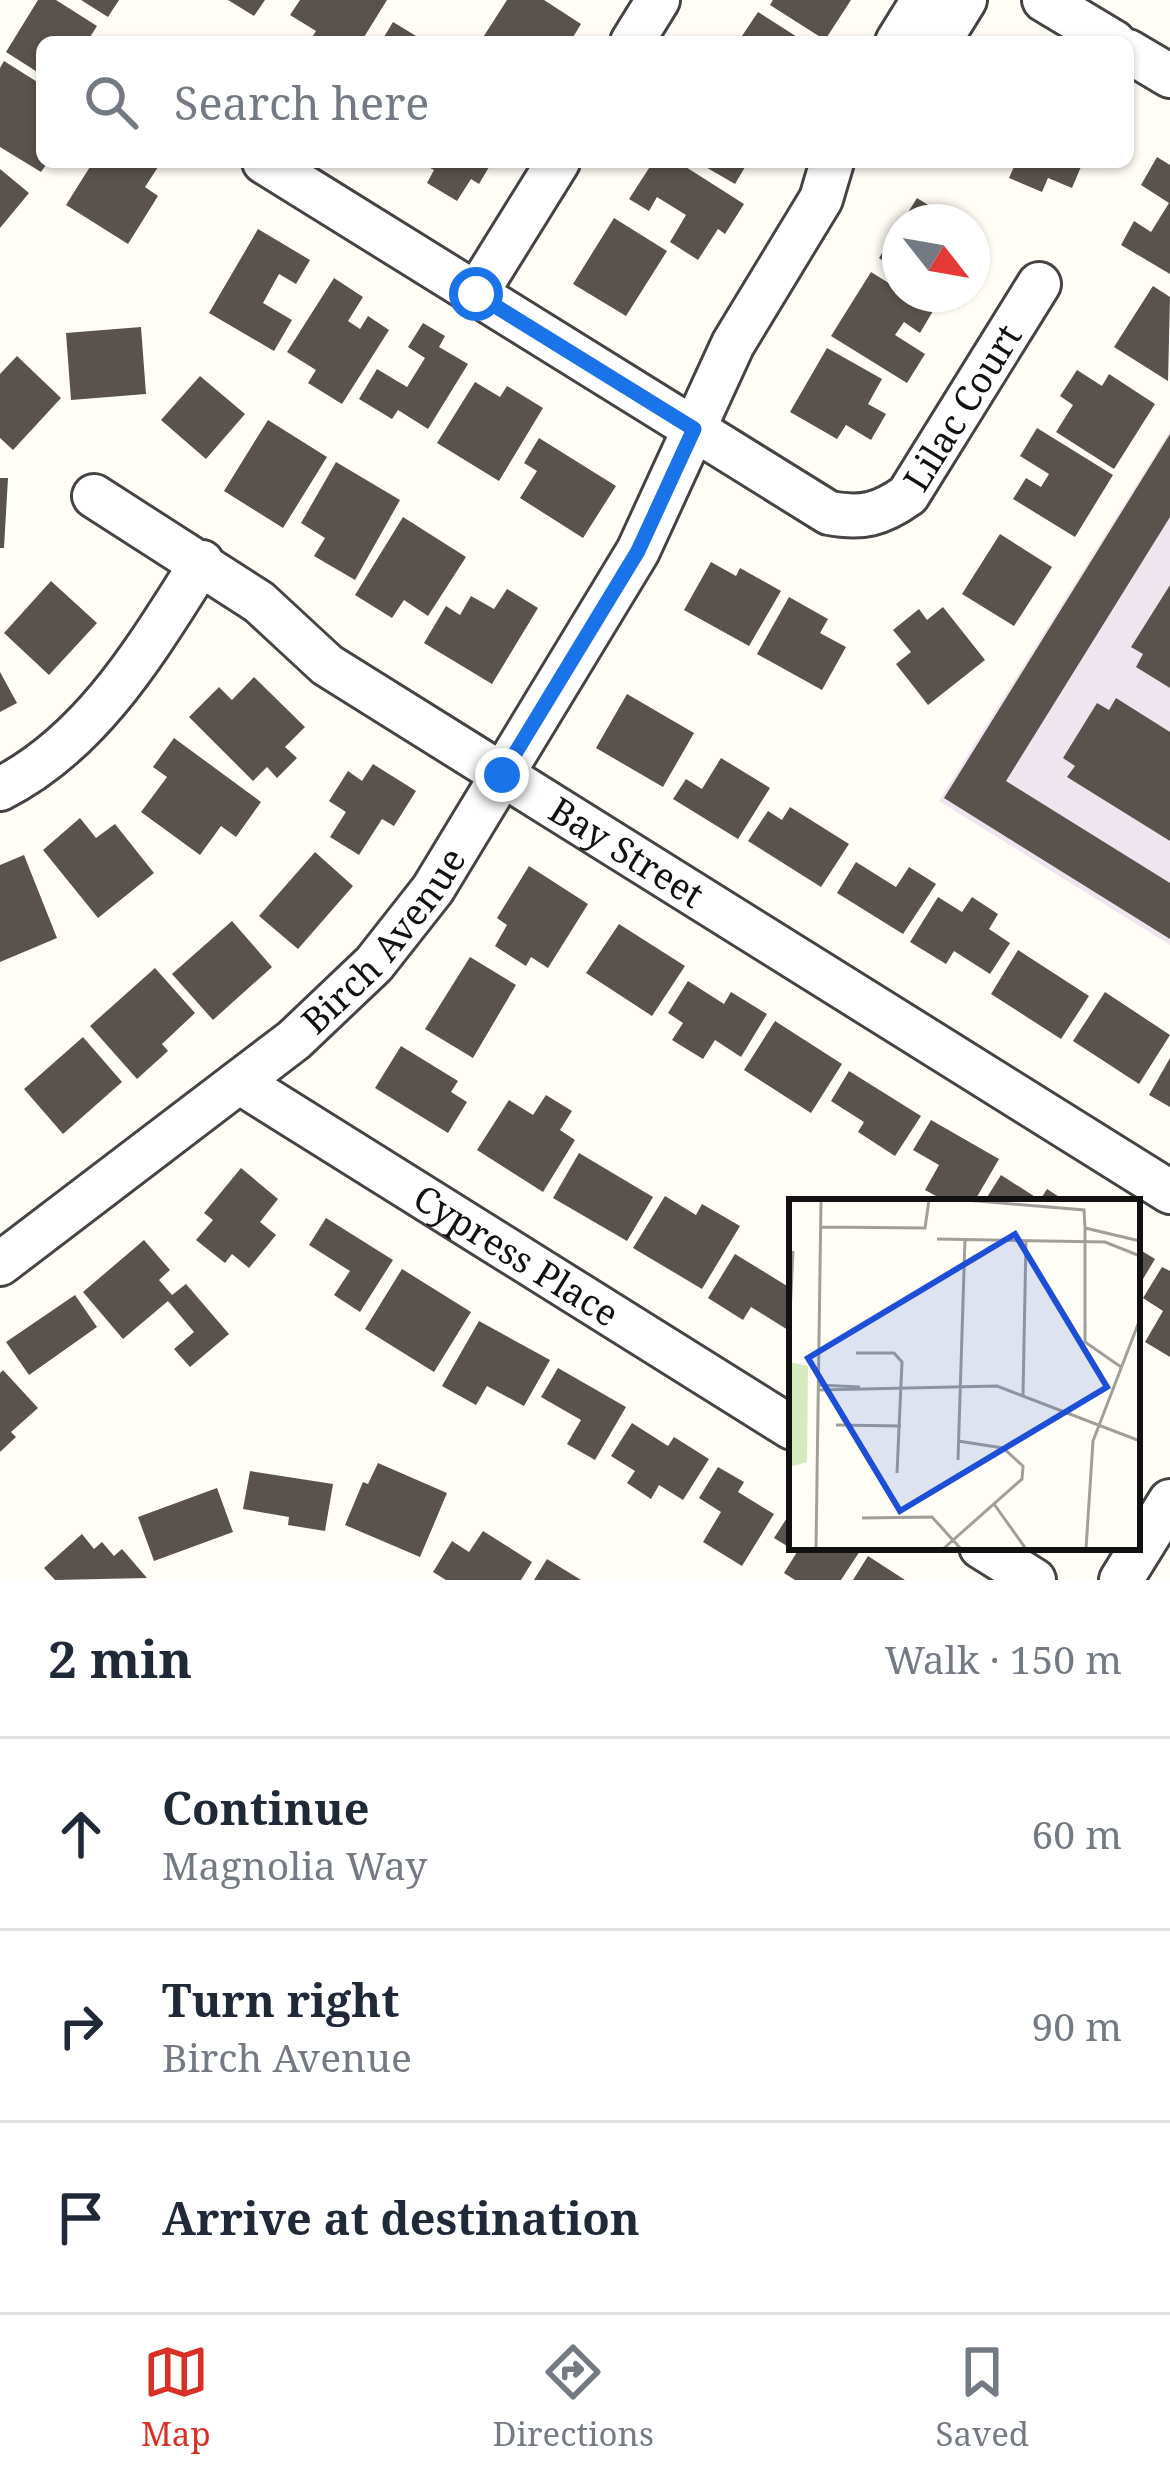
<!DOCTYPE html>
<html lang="en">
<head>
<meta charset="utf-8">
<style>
	:root { --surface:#fff; --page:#f2f2f3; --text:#1f2937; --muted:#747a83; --line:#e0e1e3; --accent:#d93025 }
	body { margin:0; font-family:"Noto Serif",serif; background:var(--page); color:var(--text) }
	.compass { position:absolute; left:882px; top:204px; width:108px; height:108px; border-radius:50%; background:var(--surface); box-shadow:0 3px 9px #0004; rotate:121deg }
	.stop { position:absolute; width:36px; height:36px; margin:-27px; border:9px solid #1a73e8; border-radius:50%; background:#fff }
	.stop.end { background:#1a73e8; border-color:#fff; box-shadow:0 3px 12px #0008 }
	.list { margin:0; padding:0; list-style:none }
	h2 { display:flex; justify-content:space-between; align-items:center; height:156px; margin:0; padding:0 48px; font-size:51px }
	h2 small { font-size:39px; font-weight:400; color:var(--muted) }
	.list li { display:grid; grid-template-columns:78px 1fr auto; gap:36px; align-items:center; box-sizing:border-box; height:192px; padding:0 48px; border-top:3px solid var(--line) }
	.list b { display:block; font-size:45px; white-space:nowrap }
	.list p { margin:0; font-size:39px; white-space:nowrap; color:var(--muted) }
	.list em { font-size:39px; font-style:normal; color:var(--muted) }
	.icon { flex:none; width:66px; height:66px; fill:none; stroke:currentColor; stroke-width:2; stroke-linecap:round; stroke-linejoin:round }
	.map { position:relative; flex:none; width:1170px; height:1580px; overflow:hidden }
	.search { position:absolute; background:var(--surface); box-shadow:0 3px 9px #0004; left:36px; right:36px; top:36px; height:132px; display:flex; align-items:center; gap:30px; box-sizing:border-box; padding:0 42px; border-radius:18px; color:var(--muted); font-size:45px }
	.sheet { height:732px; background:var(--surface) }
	nav { display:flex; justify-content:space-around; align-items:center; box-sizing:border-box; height:168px; border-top:3px solid var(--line); background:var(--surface); font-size:33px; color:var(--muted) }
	nav a { display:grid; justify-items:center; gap:6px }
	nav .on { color:var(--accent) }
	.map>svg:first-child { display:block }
</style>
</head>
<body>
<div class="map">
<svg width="1170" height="1580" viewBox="0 0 1170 1580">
	<rect width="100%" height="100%" fill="#fffdf5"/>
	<path fill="#eee6ef" d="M1170 431V945L939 801Z"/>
	<path fill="#5a524d" d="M38 0H56L97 26 87 42H42V75L6 52Z
		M81 0H119L108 17Z
		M228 0H265L254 16Z
		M300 0H387L361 42H309L316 31 290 15Z
		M507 0H544L581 24 570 42H480Z
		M773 0H851L825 40 770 5Z
		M758 12 805 42H738Z
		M393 22 426 42H381Z
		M4 61 42 85V162H48L41 172 0 147V68Z
		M1157 157 1170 165V274L1121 245 1134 221 1151 232 1169 203 1141 185Z
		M93 162 160 164 145 187 158 196 128 244 66 205Z
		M419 162H492L479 184 471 179 457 201 427 183 434 170Z
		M653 162H678L744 204 725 234 718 229 698 260 670 242 686 215 657 197 649 211 629 199Z
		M697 162H748L735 184Z
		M1016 162H1083L1072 188 1048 178 1042 192 1009 178Z
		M0 169 29 193 0 228Z
		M917 198 956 222H902Z
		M614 218 667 251 626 316 573 284Z
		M900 225V272L879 258Z
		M258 229 310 260 296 284 279 274 263 303 292 320 274 351 209 313Z
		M871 272 900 290V294L933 311 920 333 904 322 895 335 925 354 907 383 831 336Z
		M334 278 363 297 348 321 360 329 368 316 389 330 342 404 308 383 316 370 287 352Z
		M1153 286 1170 297 1168 381 1114 347Z
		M423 323 445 336 439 347 468 364 428 429 398 410 392 419 359 399 377 369 407 387 425 358 408 347Z
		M141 327 146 394 71 400 66 333Z
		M827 348 882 379 868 404 886 414 871 440 846 425 837 439 790 412Z
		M17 356 61 398 13 450 0 438V374Z
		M1077 370 1102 386 1109 374 1155 404 1114 469 1056 432 1073 405 1060 396Z
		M200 376 245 414 206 459 161 420Z
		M475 382 500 397 507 386 543 408 499 481 437 443Z
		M268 420 327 457 283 528 224 491Z
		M1037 428 1113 475 1075 537 1013 499 1026 478 1041 487 1049 474 1020 456Z
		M1170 434V517L1006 781 1170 883V939L944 798Z
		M539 438 616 486 583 538 520 498 537 471 524 463Z
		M336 462 400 500 355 580 314 556 325 538 301 523Z
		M0 478H8L4 548H0Z
		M403 517 466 557 428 616 404 600 392 618 355 595Z
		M1000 534 1052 567 1014 626 962 594Z
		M711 562 736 576 740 568 781 591 749 646 684 610Z
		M51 581 97 623 49 675 4 633Z
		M1170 585V688L1136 667 1143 654 1131 647Z
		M507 589 538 608 492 684 424 643 446 606 460 615 471 596 494 609Z
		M789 597 828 619 820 633 846 647 822 690 757 654Z
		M943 607 985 660 928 705 896 664 911 652 893 630 919 609 927 620Z
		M0 672 17 703 0 712Z
		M254 677 305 727 285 747 297 758 277 778 267 767 253 781 189 717 219 687 232 700Z
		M627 694 694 733 663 787 596 748Z
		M1116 698 1170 732V841L1067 777 1075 766 1063 758 1097 703 1109 710Z
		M174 738 261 802 236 837 221 826 200 855 141 812 167 777 153 767Z
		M721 758 770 788 738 839 673 799 686 779 702 789Z
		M373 764 416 791 394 826 382 819 359 855 330 837 346 812 329 801 348 771 362 781Z
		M790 807 849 844 821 887 748 841 768 811 782 820Z
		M80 818 96 838 115 824 154 873 98 918 43 850Z
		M315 852 353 886 298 949 259 916Z
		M24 855 57 938 0 962V865Z
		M856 862 896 887 909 867 936 884 903 934 837 893Z
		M529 866 588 904 548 968 531 957 526 966 495 946 507 925 497 918Z
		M938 897 962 912 972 897 998 914 989 929 1010 943 990 974 954 951 946 964 910 942Z
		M232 921 272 967 213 1020 172 974Z
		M619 924 685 966 652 1016 586 973Z
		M1018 950 1089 996 1061 1039 991 994Z
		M470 957 516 985 473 1058 425 1029Z
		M155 968 195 1013 162 1044 168 1051 137 1079 90 1026Z
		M688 981 724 1004 731 992 767 1014 741 1057 715 1040 703 1059 672 1040 683 1023 668 1013Z
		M1105 992 1170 1035 1139 1084 1073 1041Z
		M775 1021 842 1064 811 1113 744 1070Z
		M83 1037 122 1082 63 1134 24 1089Z
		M401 1046 458 1081 451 1092 467 1102 448 1133 375 1088Z
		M1170 1058V1107L1149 1095Z
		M849 1071 921 1116 895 1156 858 1132 864 1122 831 1101Z
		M546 1095 572 1111 560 1130 575 1140 543 1192 477 1150 509 1100 533 1115Z
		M931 1120 999 1159 974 1202H947L925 1190 939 1165 913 1150Z
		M579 1153 653 1197 627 1241 553 1198Z
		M241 1168 278 1199 260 1222 276 1235 249 1268 232 1254 225 1263 196 1240 213 1220 204 1213Z
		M1001 1175 1040 1200 1047 1189 1067 1202H984Z
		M665 1196 696 1215 702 1204 740 1226 702 1289 633 1248Z
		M326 1218 393 1260 360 1312 334 1295 350 1271 309 1245Z
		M144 1240 170 1270 159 1280 172 1295 186 1284 229 1334 190 1367 174 1349 194 1332 168 1301 123 1339 83 1292Z
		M1137 1248 1155 1259 1137 1289Z
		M735 1254 792 1289V1324L788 1330 751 1307 743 1320 708 1298Z
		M1162 1267 1170 1271V1357L1145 1342 1163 1311 1143 1298Z
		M402 1269 471 1312 434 1372 365 1329Z
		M75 1295 97 1327 29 1375 6 1342Z
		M479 1321 550 1360 524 1406 487 1386 476 1405 442 1386Z
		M558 1368 626 1407 595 1460 567 1444 581 1420 541 1397Z
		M3 1370 38 1408 11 1432 16 1437 0 1452V1373Z
		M632 1423 668 1446 674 1437 709 1459 683 1500 659 1485 651 1499 627 1483 635 1471 611 1456Z
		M378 1463 447 1493 420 1557 345 1525 363 1482 368 1484Z
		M718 1467 744 1482 738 1492 774 1514 742 1566 703 1542 721 1512 699 1498Z
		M250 1471 333 1484 325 1531 288 1525 289 1517 243 1509Z
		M217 1488 233 1532 154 1561 138 1517Z
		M792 1510V1547H854L860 1551 841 1580H795L784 1573 797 1552 774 1538Z
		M483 1531 532 1562 521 1580H446L433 1572 452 1541 469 1552Z
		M82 1534 94 1549 102 1542 114 1556 122 1549 147 1578 55 1580 44 1568Z
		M868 1556 905 1580H853Z
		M547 1559 581 1580H534Z"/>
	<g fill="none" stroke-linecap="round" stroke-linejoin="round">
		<defs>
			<g id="minor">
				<path d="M1044 0 1114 42"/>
				<path d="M632 42 658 0"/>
				<path d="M897 42 923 0"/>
				<path d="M939 42 965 0"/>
				<path d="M1128 51 1170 76"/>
				<path id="s1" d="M264 162 829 513C862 519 880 515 908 495L1039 284"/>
				<path d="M476 294 558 162"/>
				<path id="s2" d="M94 496 259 602 327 665 1170 1192"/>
				<path d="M0 789C93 742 148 647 202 562"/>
				<path id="s3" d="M239 1082 792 1428"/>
				<path id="s4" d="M0 1264 294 1040 374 964 433 889 638 551 733 344 821 199 832 162"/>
				<path d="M981 1547 1034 1580"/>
				<path d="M1121 1580 1170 1501"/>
			</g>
		</defs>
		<use href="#minor" stroke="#444" stroke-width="48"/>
		<use href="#minor" stroke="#fff" stroke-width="42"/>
	</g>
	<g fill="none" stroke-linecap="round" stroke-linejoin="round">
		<path stroke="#1a73e8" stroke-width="15" d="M476 294 694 429 638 551 502 775"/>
	</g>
	<g text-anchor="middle" stroke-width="12" stroke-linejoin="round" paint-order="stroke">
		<g font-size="36" fill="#111" stroke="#fff">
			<text dy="13" stroke="none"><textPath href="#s1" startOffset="852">Lilac Court</textPath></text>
			<text dy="13" stroke="none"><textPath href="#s2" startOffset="642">Bay Street</textPath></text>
			<text dy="13" stroke="none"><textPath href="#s4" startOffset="504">Birch Avenue</textPath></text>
			<text dy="13" stroke="none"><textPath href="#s3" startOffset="327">Cypress Place</textPath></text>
		</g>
	</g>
	<g transform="translate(789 1199)">
		<rect width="351" height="351" fill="#fffdf5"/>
		<path d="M0 163 19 167 18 263 0 268Z" fill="#d5ebbd"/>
		<path fill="none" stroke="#a09f9a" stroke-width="3" d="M177 1 295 11 296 29M31 28 136 29 140 1M148 40 316 43 351 57M0 136 4 52M67 154H105L113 163 108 274M332 168 296 143V29L351 42M29 186 71 188M29 191 208 187 351 242M234 196 237 41M47 226 112 227M169 261 176 40M205 305 237 350M73 319 143 318 172 350M27 350 32 1M154 350 233 280 234 267 214 249 169 242M297 350 304 242 351 120"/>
		<path fill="#1d4ed8" fill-opacity="0.15" stroke="#1d4ed8" stroke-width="6" d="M226 35 318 188 111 312 19 159Z"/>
		<rect width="351" height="351" fill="none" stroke="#111" stroke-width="6"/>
	</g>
</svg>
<svg class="compass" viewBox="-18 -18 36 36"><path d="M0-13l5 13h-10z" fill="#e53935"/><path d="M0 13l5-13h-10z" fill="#747a83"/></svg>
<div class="stop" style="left:476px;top:294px"></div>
<div class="stop end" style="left:502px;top:775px"></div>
<div class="search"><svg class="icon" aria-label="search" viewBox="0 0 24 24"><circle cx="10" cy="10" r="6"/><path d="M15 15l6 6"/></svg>Search here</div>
</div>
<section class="sheet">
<h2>2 min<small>Walk · 150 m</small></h2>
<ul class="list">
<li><svg class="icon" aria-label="ahead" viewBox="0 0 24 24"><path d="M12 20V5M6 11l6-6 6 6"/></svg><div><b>Continue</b><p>Magnolia Way</p></div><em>60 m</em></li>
<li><svg class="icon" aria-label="right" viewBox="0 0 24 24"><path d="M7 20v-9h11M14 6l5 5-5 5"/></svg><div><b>Turn right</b><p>Birch Avenue</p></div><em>90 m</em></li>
<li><svg class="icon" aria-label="arrive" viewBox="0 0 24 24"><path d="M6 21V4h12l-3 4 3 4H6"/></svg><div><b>Arrive at destination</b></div></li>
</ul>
</section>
<nav>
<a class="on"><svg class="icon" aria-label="map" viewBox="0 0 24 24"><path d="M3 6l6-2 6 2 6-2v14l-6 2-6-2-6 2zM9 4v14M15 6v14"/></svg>Map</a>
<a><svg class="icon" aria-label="directions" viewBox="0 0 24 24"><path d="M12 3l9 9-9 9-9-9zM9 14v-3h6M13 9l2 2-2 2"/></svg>Directions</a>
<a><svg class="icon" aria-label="saved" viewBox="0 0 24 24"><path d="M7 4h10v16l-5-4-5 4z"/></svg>Saved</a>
</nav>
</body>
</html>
